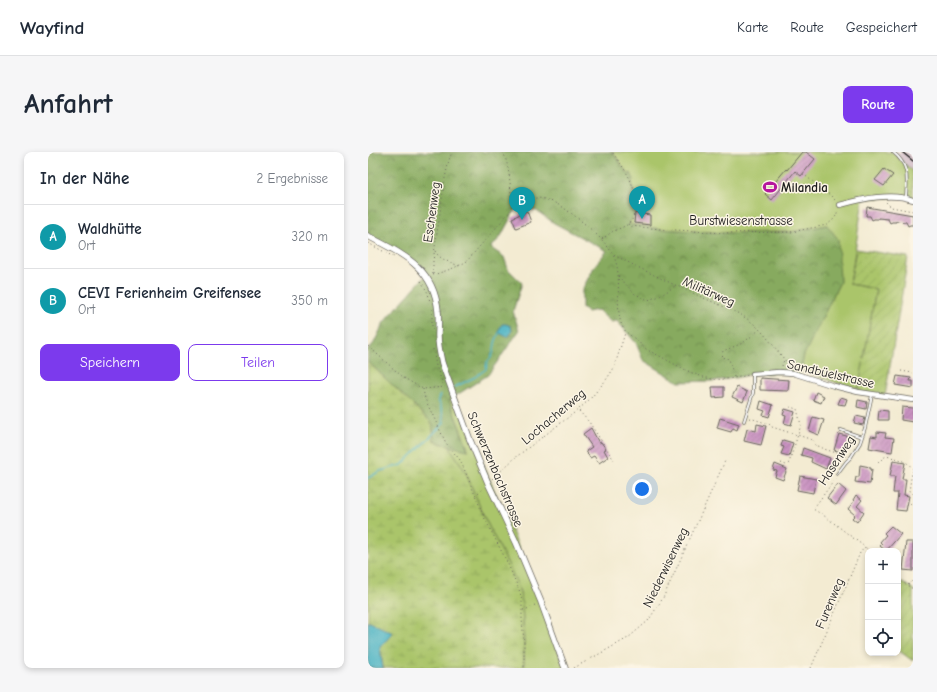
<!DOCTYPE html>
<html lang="de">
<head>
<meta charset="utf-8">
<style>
	:root { --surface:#fff; --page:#f6f6f7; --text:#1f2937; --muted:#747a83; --line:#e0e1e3; --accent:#7c3aed }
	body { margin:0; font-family:"Comic Neue",sans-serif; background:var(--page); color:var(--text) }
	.controls { position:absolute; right:12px; bottom:12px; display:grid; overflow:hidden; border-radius:8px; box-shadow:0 2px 6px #0003 }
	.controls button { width:36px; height:36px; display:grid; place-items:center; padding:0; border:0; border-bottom:1px solid var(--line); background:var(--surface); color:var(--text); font:20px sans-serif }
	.you { position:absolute; left:274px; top:337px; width:14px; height:14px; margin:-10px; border:3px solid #fff; border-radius:50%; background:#1a73e8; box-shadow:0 0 0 6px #1a73e833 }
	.badge { display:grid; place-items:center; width:26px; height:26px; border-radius:50%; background:var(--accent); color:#fff; font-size:13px; font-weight:700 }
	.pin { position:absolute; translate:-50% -33px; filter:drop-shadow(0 1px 2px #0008) }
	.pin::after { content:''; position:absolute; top:21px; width:14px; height:12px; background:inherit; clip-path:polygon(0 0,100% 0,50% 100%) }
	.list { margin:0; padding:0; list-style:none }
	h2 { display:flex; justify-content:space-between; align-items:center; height:52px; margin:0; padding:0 16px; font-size:17px }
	h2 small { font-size:13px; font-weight:400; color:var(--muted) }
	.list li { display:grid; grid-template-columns:26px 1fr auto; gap:12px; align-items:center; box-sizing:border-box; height:64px; padding:0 16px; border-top:1px solid var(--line) }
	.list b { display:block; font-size:15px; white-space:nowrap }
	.list p { margin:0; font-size:13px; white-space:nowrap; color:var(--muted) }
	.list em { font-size:13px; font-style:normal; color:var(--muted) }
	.actions { display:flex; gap:8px; padding:12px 16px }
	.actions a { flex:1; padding:9px 0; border:1px solid var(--accent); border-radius:8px; text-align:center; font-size:14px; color:var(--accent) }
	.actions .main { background:var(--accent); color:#fff }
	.icon { flex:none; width:22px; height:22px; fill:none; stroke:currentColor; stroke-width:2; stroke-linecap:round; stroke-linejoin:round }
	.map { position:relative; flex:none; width:545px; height:516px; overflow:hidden; border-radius:8px }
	header { display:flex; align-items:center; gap:24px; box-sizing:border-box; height:56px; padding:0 20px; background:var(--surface); border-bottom:1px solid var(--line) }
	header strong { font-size:19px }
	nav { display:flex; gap:22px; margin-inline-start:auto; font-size:14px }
	.intro { display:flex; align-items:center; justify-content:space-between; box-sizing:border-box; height:96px; padding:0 24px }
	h1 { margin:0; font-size:28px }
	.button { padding:10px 18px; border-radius:8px; background:var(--accent); color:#fff; font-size:14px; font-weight:700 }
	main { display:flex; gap:24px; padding:0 24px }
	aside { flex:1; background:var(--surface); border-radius:8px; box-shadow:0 2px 6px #0003 }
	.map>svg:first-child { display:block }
</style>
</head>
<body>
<header>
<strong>Wayfind</strong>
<nav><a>Karte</a><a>Route</a><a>Gespeichert</a></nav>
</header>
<div class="intro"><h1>Anfahrt</h1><a class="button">Route</a></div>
<main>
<aside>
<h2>In der Nähe<small>2 Ergebnisse</small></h2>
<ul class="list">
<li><span class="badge" style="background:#0f9aa8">A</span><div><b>Waldhütte</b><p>Ort</p></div><em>320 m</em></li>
<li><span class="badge" style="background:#0f9aa8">B</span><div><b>CEVI Ferienheim Greifensee</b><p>Ort</p></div><em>350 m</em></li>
</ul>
<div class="actions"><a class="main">Speichern</a><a>Teilen</a></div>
</aside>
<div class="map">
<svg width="545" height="516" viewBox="0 0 545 516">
	<defs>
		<pattern id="forest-crowns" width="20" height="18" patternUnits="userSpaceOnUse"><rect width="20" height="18" fill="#87aa5f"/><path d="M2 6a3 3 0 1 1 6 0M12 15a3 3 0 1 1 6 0" fill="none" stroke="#6e8a4e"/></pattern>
		<pattern id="wetland-marsh" width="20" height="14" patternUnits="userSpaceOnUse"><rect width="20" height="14" fill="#aac56b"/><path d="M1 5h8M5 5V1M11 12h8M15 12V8" fill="none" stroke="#92a95c"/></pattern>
		<pattern id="garden-furrows" width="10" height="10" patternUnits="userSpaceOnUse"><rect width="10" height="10" fill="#aac56b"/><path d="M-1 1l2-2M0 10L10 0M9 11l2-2" fill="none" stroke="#92a95c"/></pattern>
		<pattern id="building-hatch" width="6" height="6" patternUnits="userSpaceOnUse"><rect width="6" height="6" fill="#c992c1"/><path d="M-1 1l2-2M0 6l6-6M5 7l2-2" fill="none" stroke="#a2769c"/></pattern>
	</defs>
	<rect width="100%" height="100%" fill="#fcf5e5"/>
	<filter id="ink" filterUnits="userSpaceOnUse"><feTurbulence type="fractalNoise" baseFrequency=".025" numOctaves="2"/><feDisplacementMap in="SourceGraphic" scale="8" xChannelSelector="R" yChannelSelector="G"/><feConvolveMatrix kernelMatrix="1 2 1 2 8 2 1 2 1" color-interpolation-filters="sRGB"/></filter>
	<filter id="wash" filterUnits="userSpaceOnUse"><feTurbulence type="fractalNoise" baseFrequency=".012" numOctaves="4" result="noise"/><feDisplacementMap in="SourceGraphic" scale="16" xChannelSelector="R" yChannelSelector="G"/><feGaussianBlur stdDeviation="0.9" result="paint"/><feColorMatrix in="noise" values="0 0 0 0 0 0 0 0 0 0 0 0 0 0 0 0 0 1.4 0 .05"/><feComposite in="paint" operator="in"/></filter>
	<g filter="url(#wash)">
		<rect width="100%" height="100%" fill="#f3ebd2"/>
		<path fill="#d1bdc9" d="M525 0H545V19L534 10Z"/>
		<path fill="#aac56b" stroke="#637044" d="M244 0H525L534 10 545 19V48L538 45 495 47 482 132 508 137 491 237 469 231 433 218 459 73 423 80 357 81 292 77 260 72 266 41 264 30 266 28 260 22Z
			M86 244 157 410 197 516H156V491L154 450 152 440 139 410 117 367 97 319 81 294 100 297 81 248Z"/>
		<path fill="url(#forest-crowns)" stroke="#52633e" d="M0 0H244L260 22 263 21 266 28 264 30C266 44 271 61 260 72L292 77 357 81 423 80 459 73 470 87 472 130 436 203 432 223 425 221 385 222 367 226 345 229 311 230 275 208 268 191 249 169 243 170 230 158 219 160 214 156V138L227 113 239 99 186 71 169 59 149 54 133 84 123 96 136 105 140 117 154 131 145 159 151 179 120 223 81 248 100 298 81 294 66 289 64 271 0 210V198L6 191 16 170 57 124 41 107 0 84Z"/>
		<path fill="url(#wetland-marsh)" stroke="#637044" d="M0 210 64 271 66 289 81 294 97 319 117 367 139 410 150 434 154 450 156 491V516H15L12 495 2 470H0Z"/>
		<path fill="url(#garden-furrows)" stroke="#637044" d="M488 97 540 105 517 244 490 240 508 137 482 132Z
			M533 430 545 437V509L530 498V439Z"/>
		<path fill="#45b1c3" stroke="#306670" d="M134 172H138L143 174 144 178 142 183 139 185 131 181V178Z
			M0 470H2L25 481 12 495 15 516H0Z"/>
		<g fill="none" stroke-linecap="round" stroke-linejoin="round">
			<path stroke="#45b1c3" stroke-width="1.5" d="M87 235 107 225 118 217 119 210C125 205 126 199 127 191 128 187 130 184 131 181
				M0 326 12 319 34 313 76 271 74 259 70 247 72 243"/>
		</g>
		<g id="blocks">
			<path fill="url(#building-hatch)" d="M434 0H438L447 7 433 24 427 19 404 48 397 42 418 17 419 18Z
				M516 17 525 23 516 34 507 28Z
				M499 55 545 63V73H542L540 74 538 70 528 69V70H524L522 71 520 67 510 66V67H506L504 68 502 64H498Z
				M159 59 163 70 148 76 144 66Z
				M267 61 282 63V73L266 71Z
				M529 224 543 226 542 229H545V236L527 233Z
				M392 226 421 228 420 239 392 238Z
				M344 235H356V245L345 246Z
				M369 235 379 240 375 250 364 245Z
				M448 240 456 244 453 251 445 248Z
				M473 245 479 247 477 253 470 252Z
				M490 248 499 250 498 257 489 255Z
				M393 249 405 253 401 265 395 263 397 259 391 257Z
				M534 255 545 256V270L533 268Z
				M417 257 427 260 423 273 416 271 418 264 415 263Z
				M511 258 520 259V268H510Z
				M488 264 497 266 495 273 486 271Z
				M445 265 456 268 451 283 441 279Z
				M352 266 371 272 369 278 365 276 363 280 349 276Z
				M389 272 398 274 393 293 376 289 379 277 388 279Z
				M223 276 231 291 233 290 238 297 236 298 240 305 231 311 226 304 222 306 218 299 224 295 215 282Z
				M509 280 518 281 517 285 526 286 524 300 501 296 503 284 509 285Z
				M471 282 482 285 477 301 466 298Z
				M415 288 425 291 421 304 413 302 416 295 413 294Z
				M435 296 462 306 458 317 443 310 444 306 433 303Z
				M525 309 537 311 534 327H538L536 343 541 344 538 359 528 358 530 341H525L527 324H522Z
				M407 312 419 317 415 328 407 325 409 319 405 318Z
				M492 313 502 315V317H504L502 332 487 330 488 325H491Z
				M432 324 448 327 445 341 429 338Z
				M470 332 478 339 468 353 459 346Z
				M488 343 494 348 489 354 496 360 489 370 484 366 487 363 480 357 486 349 485 348Z
				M523 374 533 382 518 399 512 394 514 392 512 390 518 383 516 381Z
				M538 390H545V419L535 418Z"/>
		</g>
	</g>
	<g filter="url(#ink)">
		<use href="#blocks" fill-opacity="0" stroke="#67645c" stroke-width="1"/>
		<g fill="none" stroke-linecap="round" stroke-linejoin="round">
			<defs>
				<path id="service" d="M525 0C542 14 539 26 538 45
					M376 269 385 241V223
					M473 278 494 285
					M469 322 478 310 483 305 492 291 497 276 504 243"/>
				<path id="minor" d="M472 53C494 47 523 40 545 48
					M385 222 411 220 425 221 466 234 490 240 545 248"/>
				<path id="tertiary" d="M0 84C34 102 66 115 70 159 71 167 70 176 70 184 70 193 72 202 74 211L102 288 120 331 148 390 173 450 197 516"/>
			</defs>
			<use href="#service" stroke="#67645c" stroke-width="3.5"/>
			<use href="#minor" stroke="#67645c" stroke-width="6"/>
			<use href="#tertiary" stroke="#67645c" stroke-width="7"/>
			<path stroke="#67645c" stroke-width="1" stroke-dasharray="1 3" stroke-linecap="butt" d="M135 0C142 15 142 34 144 51L146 54
				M435 22 462 43 468 49
				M518 50 523 55 545 59
				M260 72 263 74 292 77 357 81 423 80 459 73 465 68 468 64 470 58
				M234 87C237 85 241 82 244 80 250 76 259 75 263 69 266 66 266 61 267 57 269 32 258 19 244 0
				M0 91 26 105
				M67 99C72 108 82 110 91 114
				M246 103C273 117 300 130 327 142 343 150 368 158 382 169 397 180 410 201 423 215
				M65 122V109L77 26 81 8 84 0
				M65 123C77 119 88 116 99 109L146 55C153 50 160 46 169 46 175 46 183 49 189 52 204 60 240 89 246 105 255 125 246 153 254 174 257 180 262 183 267 187 271 190 274 194 278 197 284 201 291 203 297 207 312 215 327 224 344 227 356 228 368 226 380 223
				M250 124 267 142 280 148 292 144 307 134
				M53 129 60 141 62 150
				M64 157V180
				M0 194 36 226 55 237 77 235
				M65 197 68 214 75 232
				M414 214 416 208
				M533 219 545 221
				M366 225 361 207 353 205 355 199 375 191 391 178
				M55 237 57 247 78 291 92 308 97 319 117 367 139 410 152 440 154 450V467L156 491V516
				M211 259 221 270 246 308
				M382 266 401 272 404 275 445 288 447 293 453 295 456 297 478 304
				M510 310 518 304C531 307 537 307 545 317
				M413 311 418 313 421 311 433 273 429 257 422 255
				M545 319 544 320 541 339 545 342
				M468 326 445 357 458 365 502 399
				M124 327 148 305 210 258 222 247 238 228 246 216 257 181
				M107 343 115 337
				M542 352 545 350
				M530 427 545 437
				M540 433 545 428
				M155 458 159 457 169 452
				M206 516 260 486 280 469 295 446 357 309
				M443 516 492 401 497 395"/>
			<use href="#service" stroke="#fff" stroke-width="2"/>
			<use href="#minor" stroke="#fff" stroke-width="4.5"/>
			<use href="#tertiary" stroke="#fff" stroke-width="5.5"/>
			<path stroke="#1c1c1c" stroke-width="1.5" d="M534 0 545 9"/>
		</g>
	</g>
	<defs>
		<symbol id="stadium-bare" viewBox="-9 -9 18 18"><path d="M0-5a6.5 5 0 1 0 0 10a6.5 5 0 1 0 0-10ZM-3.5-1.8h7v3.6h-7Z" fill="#b5179e" stroke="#fcf5e5" stroke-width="2.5" paint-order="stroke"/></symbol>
	</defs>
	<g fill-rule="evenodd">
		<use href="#stadium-bare" x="392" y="25" width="20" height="20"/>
	</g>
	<g text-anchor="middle" stroke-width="3" stroke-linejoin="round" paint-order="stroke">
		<g font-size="13" font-weight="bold" fill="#1c1c1c" stroke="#fcf5e5" text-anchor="start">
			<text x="413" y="40">Milandia</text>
		</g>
		<g font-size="13" fill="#1c1c1c" stroke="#fcf5e5">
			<text transform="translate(63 60) rotate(-82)" y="5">Eschenweg</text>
			<text x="373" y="73">Burstwiesenstrasse</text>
			<text transform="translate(341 139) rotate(24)" y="5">Militärweg</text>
			<text transform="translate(463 221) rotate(13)" y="5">Sandbüelstrasse</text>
			<text transform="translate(185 264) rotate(-40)" y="5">Lochacherweg</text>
			<text transform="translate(468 308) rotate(-57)" y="5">Hasenweg</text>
			<text transform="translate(128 317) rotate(67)" y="5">Schwerzenbachstrasse</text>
			<text transform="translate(297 415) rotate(-64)" y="5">Niederwisenweg</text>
			<text transform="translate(461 451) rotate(-67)" y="5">Furenweg</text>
		</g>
	</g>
</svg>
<div class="controls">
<button>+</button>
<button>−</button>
<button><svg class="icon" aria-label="locate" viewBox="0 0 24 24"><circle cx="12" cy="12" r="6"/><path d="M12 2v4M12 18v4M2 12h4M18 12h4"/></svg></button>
</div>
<div class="you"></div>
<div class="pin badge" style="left:274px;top:67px;background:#0f9aa8">A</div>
<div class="pin badge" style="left:154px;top:68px;background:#0f9aa8">B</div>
</div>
</main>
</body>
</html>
